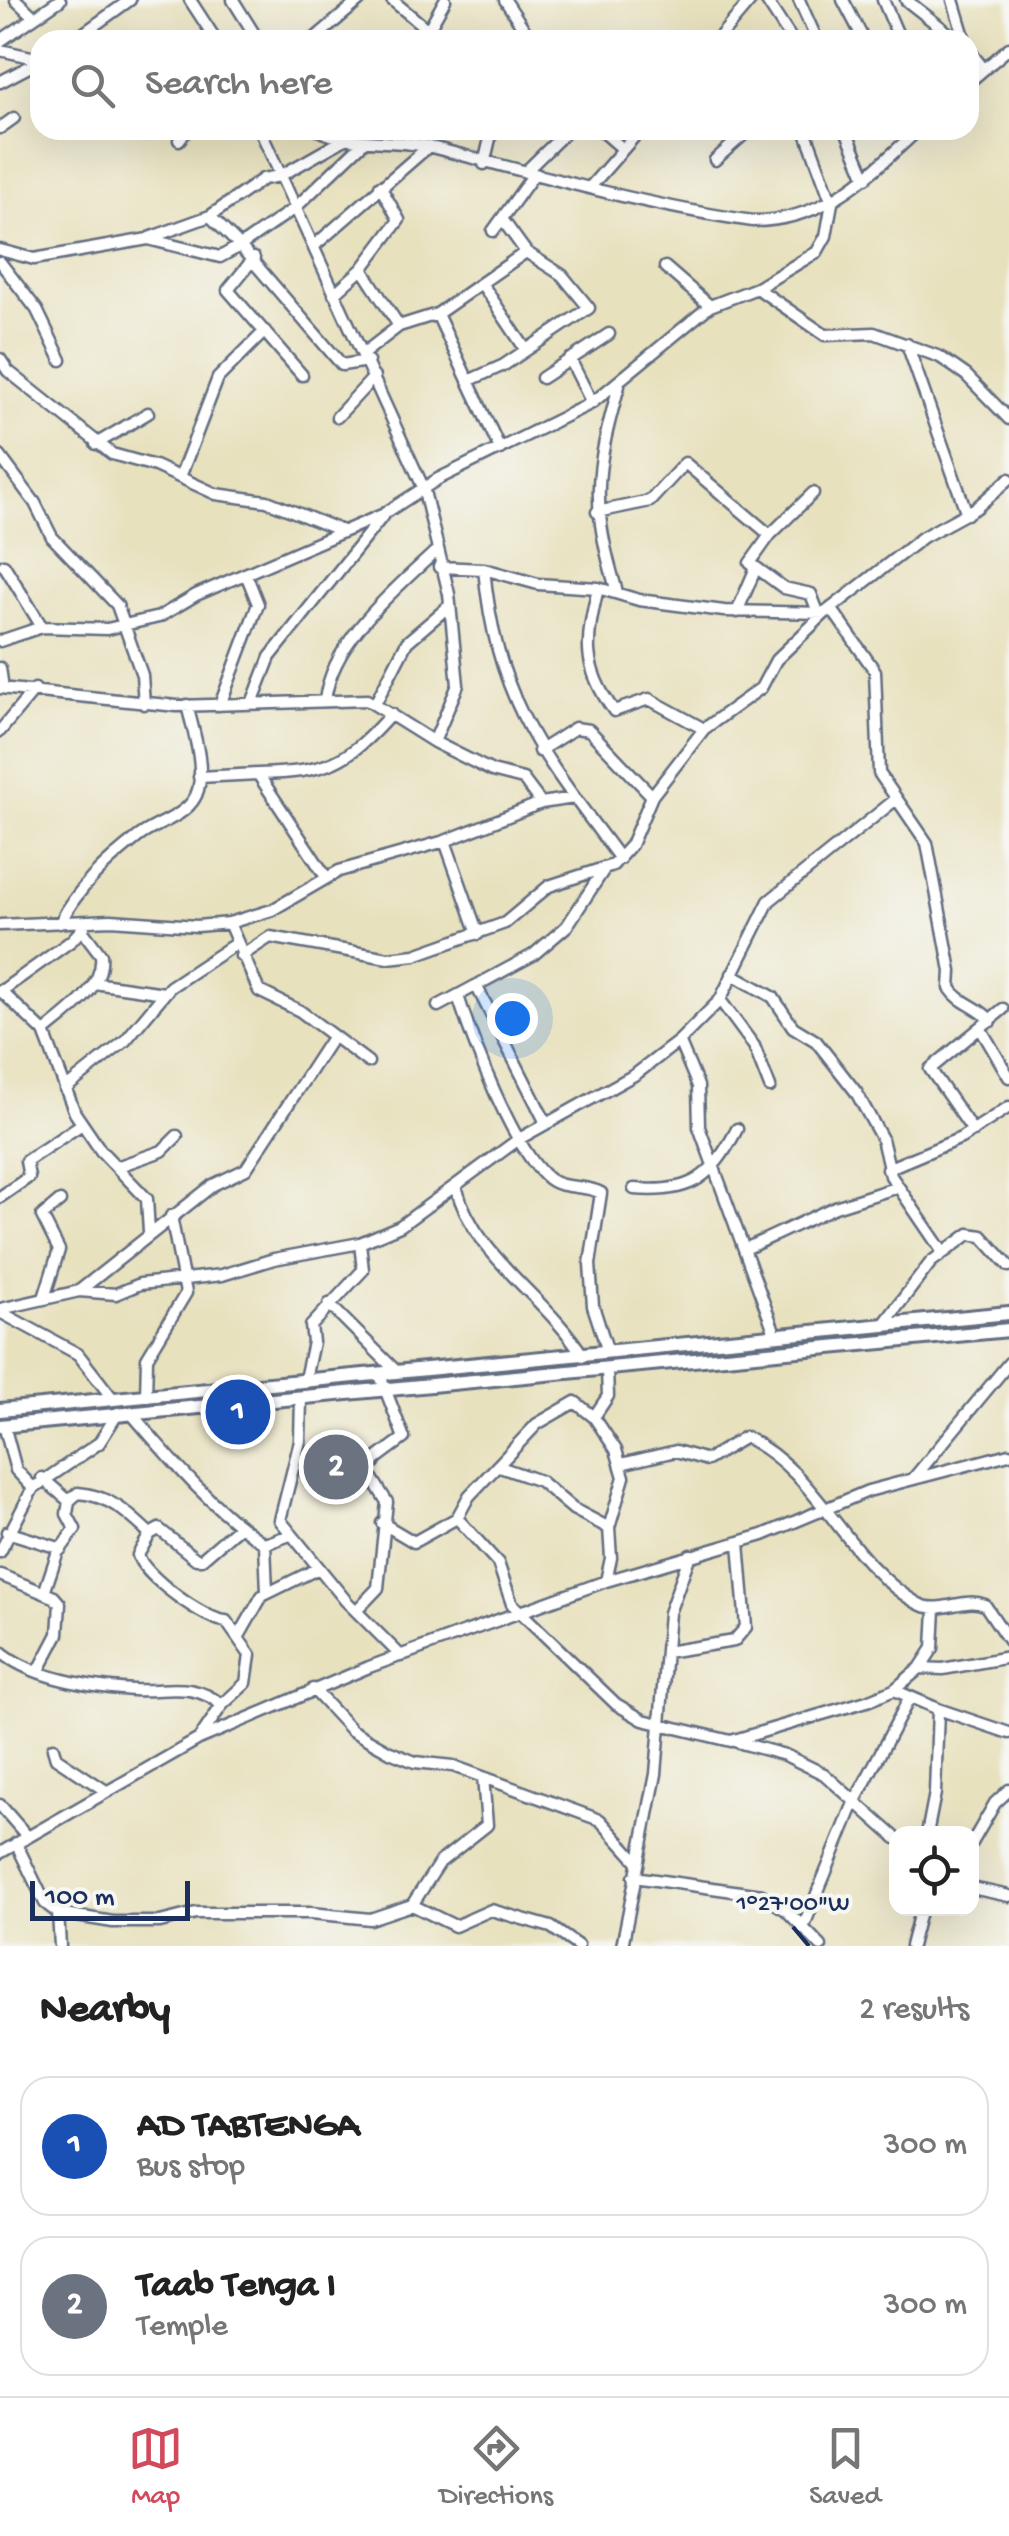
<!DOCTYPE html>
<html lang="en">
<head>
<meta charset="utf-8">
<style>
	:root { --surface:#fff; --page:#f6f6f6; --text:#222; --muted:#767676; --line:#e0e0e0; --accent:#d1495b }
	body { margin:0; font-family:"Gochi Hand",sans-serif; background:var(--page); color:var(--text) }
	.controls { position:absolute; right:30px; bottom:30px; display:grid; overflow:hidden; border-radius:20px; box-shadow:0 10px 40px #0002 }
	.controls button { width:90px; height:90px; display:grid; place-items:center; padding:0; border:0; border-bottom:2px solid var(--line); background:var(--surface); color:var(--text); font:50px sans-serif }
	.scale { position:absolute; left:30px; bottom:25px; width:160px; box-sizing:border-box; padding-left:10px; border:5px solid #1b2f5e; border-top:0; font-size:28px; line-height:35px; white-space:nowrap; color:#1b2f5e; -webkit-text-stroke:8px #f6f6f2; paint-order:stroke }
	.you { position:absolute; left:512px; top:1018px; width:35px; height:35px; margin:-25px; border:8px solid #fff; border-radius:50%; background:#1a73e8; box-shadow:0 0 0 15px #1a73e833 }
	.badge { display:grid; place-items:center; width:65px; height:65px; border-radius:50%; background:var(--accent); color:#fff; font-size:32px; font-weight:700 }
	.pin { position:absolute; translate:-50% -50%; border:5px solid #fff; box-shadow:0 2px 10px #0006 }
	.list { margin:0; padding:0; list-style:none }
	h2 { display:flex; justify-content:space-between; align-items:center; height:130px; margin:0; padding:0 40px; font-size:42px }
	h2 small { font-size:32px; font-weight:400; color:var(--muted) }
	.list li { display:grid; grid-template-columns:65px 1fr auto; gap:30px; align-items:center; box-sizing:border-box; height:140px; margin:0 20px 20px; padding:0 20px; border:2px solid var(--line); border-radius:30px }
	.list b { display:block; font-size:38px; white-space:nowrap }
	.list p { margin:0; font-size:32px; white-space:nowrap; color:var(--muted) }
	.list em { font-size:32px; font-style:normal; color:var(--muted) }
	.icon { flex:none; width:55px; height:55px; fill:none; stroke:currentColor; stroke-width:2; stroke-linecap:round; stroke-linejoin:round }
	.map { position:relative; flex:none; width:1009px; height:1946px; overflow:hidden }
	.search { position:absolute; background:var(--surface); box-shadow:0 10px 40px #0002; left:30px; right:30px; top:30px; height:110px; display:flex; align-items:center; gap:25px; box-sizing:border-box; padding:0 35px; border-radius:30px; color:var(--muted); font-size:38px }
	.sheet { height:450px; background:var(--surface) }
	nav { display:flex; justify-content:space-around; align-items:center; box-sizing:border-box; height:140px; border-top:2px solid var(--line); background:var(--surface); font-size:28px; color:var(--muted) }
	nav a { display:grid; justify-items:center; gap:5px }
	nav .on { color:var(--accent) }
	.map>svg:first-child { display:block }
</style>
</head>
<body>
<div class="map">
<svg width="1009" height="1946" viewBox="0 0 1009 1946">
	<rect width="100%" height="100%" fill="#f6f6f2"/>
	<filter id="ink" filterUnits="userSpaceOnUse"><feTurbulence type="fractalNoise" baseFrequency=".01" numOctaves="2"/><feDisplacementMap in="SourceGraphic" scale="20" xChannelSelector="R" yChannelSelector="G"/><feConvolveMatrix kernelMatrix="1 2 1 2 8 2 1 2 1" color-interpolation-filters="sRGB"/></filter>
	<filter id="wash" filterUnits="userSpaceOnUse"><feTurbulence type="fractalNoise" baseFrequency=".0048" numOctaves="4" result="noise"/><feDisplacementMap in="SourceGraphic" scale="40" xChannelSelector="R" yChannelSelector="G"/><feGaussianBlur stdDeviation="2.25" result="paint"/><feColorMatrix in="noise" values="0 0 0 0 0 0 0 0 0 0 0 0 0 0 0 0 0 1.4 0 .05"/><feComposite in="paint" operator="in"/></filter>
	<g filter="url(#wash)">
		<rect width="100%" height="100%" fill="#e8e1be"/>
	</g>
	<g filter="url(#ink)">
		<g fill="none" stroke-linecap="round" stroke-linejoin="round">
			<defs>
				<path id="minor" d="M16 0 34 17
					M190 0 216 40
					M233 0 258 40
					M392 0 440 40
					M505 0 531 40
					M766 0 792 40
					M799 0 817 40
					M843 0 864 40
					M883 0 900 40
					M906 0 957 40
					M953 0 965 40
					M427 32 445 0
					M74 40 130 0
					M313 40 360 0
					M717 40 751 0
					M0 41 60 0
					M0 50 40 59
					M969 50 983 68
					M0 82 40 61
					M969 82 1009 48
					M0 128 14 118
					M260 130 423 487 449 594 458 685 434 742
					M318 130C354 147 394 138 431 147 537 174 644 206 753 221 825 221 868 176 918 130
					M601 130 623 149
					M846 130 866 178
					M179 140 187 130
					M715 160 749 130
					M484 164 492 130
					M525 172 568 130
					M591 186 640 130
					M210 216 240 246 295 208 365 141
					M493 231 534 174
					M149 238 210 216 263 179 280 176 345 139
					M314 246 429 146
					M0 250 34 259 148 239 220 257 240 246 342 365 368 361
					M254 258 228 290 302 375
					M0 262 37 310 61 360
					M665 267 710 306
					M362 269 399 220 380 186
					M482 284 526 350
					M757 288 825 335 874 333 940 357 966 375 1009 419
					M334 294 362 269 399 326
					M437 314 500 449
					M907 344 967 514
					M364 353 399 326 437 314 526 252
					M0 359 8 371 112 454 155 466 216 494 267 501 342 531
					M570 359 592 403
					M542 378 609 334
					M468 381 504 365 589 308 562 275 526 252 502 219
					M337 417 374 377
					M96 444 148 413
					M0 456 35 503 52 537 117 605 142 675 144 704
					M180 477 218 378 265 331
					M813 493 770 535 750 563 784 588 811 594 818 612
					M597 512 650 501 685 463 770 535
					M4 565 42 627
					M439 567 484 569 538 584 598 588 639 600 724 611 825 613
					M484 569C497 704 543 755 620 859
					M598 588C586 640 581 666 614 711L649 699 704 729
					M617 592C591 505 594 474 619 386
					M831 608 875 671 879 773 927 843 951 971 950 988C961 1005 978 1005 991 1021
					M737 612 755 570
					M0 641 42 627 107 629 159 617 196 595 382 515
					M0 668 3 688
					M0 688 177 706 367 700 434 742 492 771 523 779 541 803
					M325 701C331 642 394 590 435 552
					M376 702 407 642 449 606
					M252 703 270 657 385 513 438 479 592 403 710 306 757 288 817 252 826 236 832 203 805 130
					M220 705 258 604 246 574
					M0 731 35 689
					M539 751 575 728 589 730 652 796
					M258 774C326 772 346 765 391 714
					M199 777 258 774 326 877
					M60 923C78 887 107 861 138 837 157 822 191 816 198 790 205 765 193 730 187 705
					M229 923 259 991 300 1011 368 1062
					M0 925 111 920 197 926 229 923 272 910 339 871 445 841
					M478 934 445 841 541 803 574 798
					M270 937 388 958 415 955 505 923 549 886 613 865 631 845 652 796 704 729 761 688 776 660 825 613 923 537 976 508 1009 479
					M241 956 270 937
					M732 974 773 997 793 1027 816 1041 856 1092 882 1139 891 1176 942 1251
					M94 983 164 993
					M477 987 546 1123
					M0 990 44 1032C66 1014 105 988 101 955L82 930
					M0 992 71 941 84 927
					M458 996C472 1040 514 1152 549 1179 564 1190 586 1184 601 1193L590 1264 593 1306 608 1352
					M720 1000 754 1046 770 1087
					M438 1006 533 955 567 926 603 871
					M982 1031 1009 1077
					M44 1032 75 1113 101 1151 147 1199 149 1232
					M679 1041 698 1086 699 1127 776 1336
					M65 1089 125 1041 170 987 235 944
					M973 1131 930 1069 1003 1009
					M119 1166 162 1151 177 1136
					M887 1169 961 1138 1009 1107
					M456 1187C475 1258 545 1295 583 1356
					M634 1189C692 1194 712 1177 737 1129
					M0 1197 29 1177 26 1161 82 1124
					M745 1249 835 1207 898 1187
					M79 1291 213 1185 246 1169 331 1039
					M44 1298 59 1250 42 1216 60 1201
					M329 1304 397 1372
					M0 1309 79 1291 116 1294 140 1284 222 1275 274 1259 360 1243 400 1226 519 1139 636 1074 679 1041 720 1000 769 901 895 800
					M0 1312 78 1354 113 1399
					M884 1324 931 1262 969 1234 982 1236 1009 1266
					M305 1379 313 1342 311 1326 363 1270 360 1243
					M146 1397 147 1358 186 1293 171 1216
					M301 1397 300 1441 280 1520 346 1601 401 1656
					M130 1412C172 1461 211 1508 265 1544L290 1535
					M4 1425 16 1470 33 1488
					M621 1464 676 1451 707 1460 745 1437C819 1472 847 1563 917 1603 940 1616 962 1596 985 1605L1009 1641
					M497 1466 540 1481 573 1509 609 1528
					M42 1478 69 1501
					M913 1479 1009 1363
					M69 1501 78 1493C109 1495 129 1514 150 1534
					M457 1518 469 1496 537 1424 575 1402 594 1417
					M382 1523 414 1542 457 1518 498 1563 512 1604 616 1704 643 1720 731 1741 867 1701 894 1690 920 1668 943 1669 1009 1657
					M7 1532 59 1548 44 1593
					M265 1544 267 1592
					M60 1550 75 1529 67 1514 69 1501
					M0 1552 33 1488 99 1443 118 1413
					M0 1575 54 1597 60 1604 58 1634 38 1672
					M606 1581 611 1558 609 1528 624 1477 616 1450 594 1417 608 1396 607 1370
					M357 1610 378 1588 387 1502 368 1472 377 1458 404 1438 379 1373
					M238 1638 262 1596 319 1568
					M0 1651C33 1679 90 1687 133 1690 168 1692 192 1681 222 1705
					M666 1652 734 1641 746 1627 739 1543
					M920 1668 933 1648 935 1609
					M313 1689 351 1730 390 1752 415 1762 453 1766 600 1820 637 1861
					M894 1690 938 1709 935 1793 927 1834
					M938 1709 1009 1733
					M199 1739 222 1705 246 1683 250 1655 226 1621C206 1621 143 1575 138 1555L150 1534 159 1529 196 1559H202L239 1527
					M737 1742 785 1755 824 1774 896 1838
					M53 1748 56 1758 106 1791
					M0 1805 27 1836
					M16 1843 45 1903 58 1913 113 1922H160L196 1913H311L370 1919 412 1905 440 1862 487 1825 483 1777
					M972 1843 995 1803 1009 1790
					M0 1853 199 1739 369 1667 606 1581 763 1535 868 1491 1009 1454
					M634 1877 762 1895 786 1910 821 1946
					M972 1888 1009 1896
					M412 1905 455 1926 491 1910 551 1927 578 1946
					M58 1913 60 1946
					M803 1928 854 1803 910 1697
					M622 1946 656 1774 669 1613 690 1555
					M911 1946 921 1908"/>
				<path id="tertiary" d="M0 1410 1009 1313
					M0 1426 1009 1330"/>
			</defs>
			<use href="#minor" stroke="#636d80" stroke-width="15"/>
			<use href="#tertiary" stroke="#636d80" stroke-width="18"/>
			<use href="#minor" stroke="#fff" stroke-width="10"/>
			<use href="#tertiary" stroke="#fff" stroke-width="12"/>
		</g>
	</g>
	<path fill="none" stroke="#1b2f5e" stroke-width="4" d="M793 1927 809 1946"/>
	<g font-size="25" text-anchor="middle" fill="#1b2f5e" stroke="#f6f6f2" stroke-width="8" stroke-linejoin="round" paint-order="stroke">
		<text x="793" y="1910">1°27'00"W</text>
	</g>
</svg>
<div class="controls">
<button><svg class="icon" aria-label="locate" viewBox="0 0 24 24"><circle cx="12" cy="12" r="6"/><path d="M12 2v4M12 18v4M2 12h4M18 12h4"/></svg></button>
</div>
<div class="scale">100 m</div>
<div class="you"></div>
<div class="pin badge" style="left:238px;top:1412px;background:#1a4fb4">1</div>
<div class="pin badge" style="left:336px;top:1467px;background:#6b7280">2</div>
<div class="search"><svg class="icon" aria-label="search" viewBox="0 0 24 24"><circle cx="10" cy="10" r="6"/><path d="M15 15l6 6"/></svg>Search here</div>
</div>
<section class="sheet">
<h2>Nearby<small>2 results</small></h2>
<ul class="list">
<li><span class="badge" style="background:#1a4fb4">1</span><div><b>AD TABTENGA</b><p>Bus stop</p></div><em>300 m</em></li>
<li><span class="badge" style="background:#6b7280">2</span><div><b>Taab Tenga I</b><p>Temple</p></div><em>300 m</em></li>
</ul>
</section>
<nav>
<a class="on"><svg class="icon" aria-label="map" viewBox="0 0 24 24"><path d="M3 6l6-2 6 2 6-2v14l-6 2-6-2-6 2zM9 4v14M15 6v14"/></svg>Map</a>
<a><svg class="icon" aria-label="directions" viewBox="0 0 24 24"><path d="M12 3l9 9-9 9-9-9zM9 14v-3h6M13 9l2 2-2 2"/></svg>Directions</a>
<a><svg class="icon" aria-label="saved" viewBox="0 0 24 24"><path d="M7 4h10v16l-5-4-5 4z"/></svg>Saved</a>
</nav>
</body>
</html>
